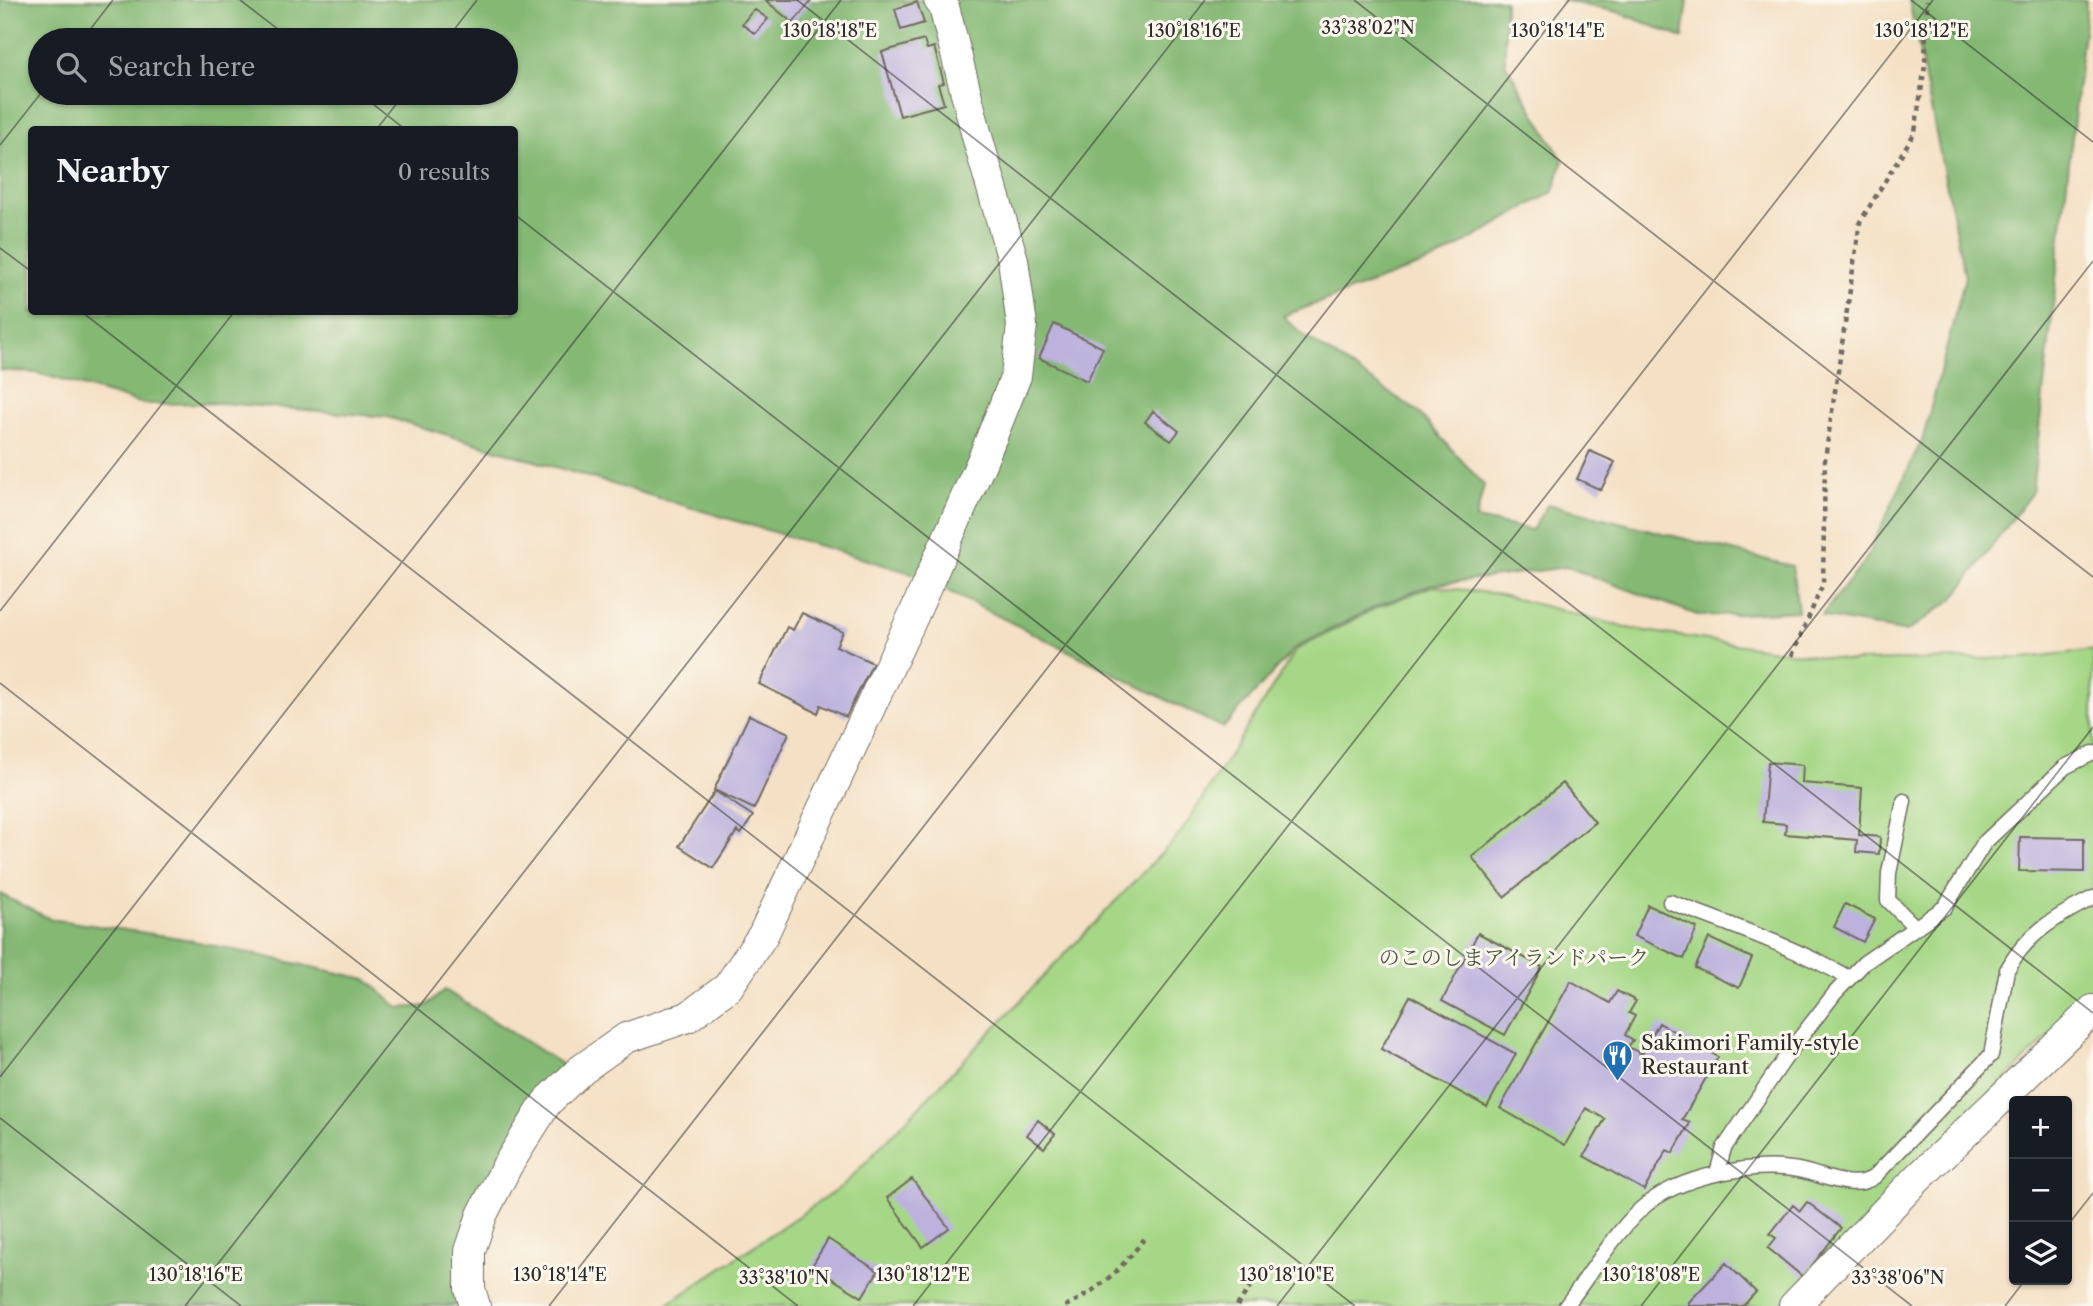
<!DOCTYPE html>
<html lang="en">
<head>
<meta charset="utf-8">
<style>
	:root { --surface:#171b24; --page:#20242c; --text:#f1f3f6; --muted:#9ea1a6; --line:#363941 }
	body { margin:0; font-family:"Libre Caslon Text","Noto Serif JP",serif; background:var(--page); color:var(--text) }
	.controls { position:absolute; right:21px; bottom:21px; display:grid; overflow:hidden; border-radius:7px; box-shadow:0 2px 5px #0004 }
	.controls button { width:63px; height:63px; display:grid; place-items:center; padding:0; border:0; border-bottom:2px solid var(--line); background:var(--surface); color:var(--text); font:35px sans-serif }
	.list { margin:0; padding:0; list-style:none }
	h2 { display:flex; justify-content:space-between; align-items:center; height:91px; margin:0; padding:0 28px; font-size:30px }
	h2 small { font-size:23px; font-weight:400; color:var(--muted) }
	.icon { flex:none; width:38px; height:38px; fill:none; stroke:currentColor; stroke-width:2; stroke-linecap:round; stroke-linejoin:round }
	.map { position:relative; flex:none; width:2093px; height:1306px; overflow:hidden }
	.search { position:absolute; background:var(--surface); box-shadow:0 2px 5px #0004; left:28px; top:28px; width:490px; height:77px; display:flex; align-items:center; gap:18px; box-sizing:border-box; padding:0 24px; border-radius:38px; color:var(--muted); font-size:26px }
	.panel { position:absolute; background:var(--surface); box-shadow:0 2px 5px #0004; left:28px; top:126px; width:490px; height:189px; border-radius:7px }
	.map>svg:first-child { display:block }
</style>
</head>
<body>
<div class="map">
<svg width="2093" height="1306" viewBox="0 0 2093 1306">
	<rect width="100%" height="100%" fill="#fbf7ec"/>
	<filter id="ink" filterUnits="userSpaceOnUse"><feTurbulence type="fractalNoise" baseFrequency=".0143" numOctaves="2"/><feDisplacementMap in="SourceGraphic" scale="14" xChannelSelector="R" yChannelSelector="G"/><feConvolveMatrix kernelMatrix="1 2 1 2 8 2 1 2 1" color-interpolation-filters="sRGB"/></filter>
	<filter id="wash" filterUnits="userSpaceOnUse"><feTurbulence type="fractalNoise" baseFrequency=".00686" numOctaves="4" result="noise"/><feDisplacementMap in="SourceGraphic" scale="28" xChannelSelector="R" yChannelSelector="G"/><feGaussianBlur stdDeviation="1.57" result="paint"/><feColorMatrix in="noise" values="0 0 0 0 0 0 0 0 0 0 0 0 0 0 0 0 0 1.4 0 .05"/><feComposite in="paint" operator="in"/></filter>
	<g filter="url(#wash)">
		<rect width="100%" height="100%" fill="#f4e0c4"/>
		<path fill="#a6d786" stroke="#688158" stroke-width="2" d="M1433 586 1497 594 1632 629 1850 661 2024 658 2093 650V992L1779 1306H665L844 1185 1180 834 1296 650 1376 608Z"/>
		<path fill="#84b873" stroke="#58724f" stroke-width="2" fill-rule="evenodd" d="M0 0H1505V63L1563 161 1554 191 1439 258 1283 316 1303 335 1417 411 1484 485 1476 519 1532 530 1548 504 1792 566 1798 611 1700 616 1567 567 1431 585 1375 607 1295 648 1223 728 914 574 387 417 224 403 144 404 37 373 0 370ZM40 40H506V93H40ZM32 130H514V312H32Z
			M1560 0H1688L1683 38 1618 12Z
			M1909 0H2086V13L2032 492 1954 598 1907 632 1821 616 1865 561 1923 438 1965 277Z
			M0 894 50 919 180 938 366 979 399 1008 426 1006 445 990 566 1067 518 1126 461 1306H0Z"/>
		<g id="blocks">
			<path fill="#bcb2dd" d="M765 0H812L793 23Z
				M917 2 924 23 901 30 895 9Z
				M754 9 768 19 755 34 742 24Z
				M924 40 927 49 934 47 944 83 938 84 944 104 900 116 882 52Z
				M1054 324 1103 348 1087 381 1039 358Z
				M1153 411 1179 431 1171 441 1145 422Z
				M1590 451 1615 462 1601 490 1577 479Z
				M802 613 843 632 836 646 873 663 846 717 821 705 818 713 759 684 787 627 793 630Z
				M749 715 789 733 754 809 714 790Z
				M1768 762 1803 765 1802 783 1862 788 1859 835 1880 837 1879 854 1856 852 1857 840 1785 834 1786 824 1763 822Z
				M1563 783 1595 822 1504 897 1472 857Z
				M715 791 753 816 741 834 737 831 713 868 679 846Z
				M2020 837 2084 838V872L2019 871Z
				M1845 904 1875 919 1863 942 1834 927Z
				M1648 905 1697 928 1684 959 1634 936Z
				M1478 933 1542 967 1505 1035 1442 1001Z
				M1709 938 1752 958 1739 988 1695 968Z
				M1571 981 1610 1003 1617 991 1636 1001 1629 1013 1635 1016 1625 1035 1633 1040 1628 1047 1642 1054 1659 1023 1718 1057 1682 1120 1690 1123 1673 1153 1667 1150 1644 1190 1584 1156 1605 1119 1586 1108 1565 1145 1500 1108Z
				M1410 996 1516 1054 1487 1107 1381 1049Z
				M1038 1120 1055 1134 1044 1148 1027 1135Z
				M912 1179 949 1228 923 1247 887 1198Z
				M1807 1202 1841 1228 1803 1277 1768 1248 1776 1238 1770 1234 1793 1205 1800 1211Z
				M828 1239 878 1271 862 1297 812 1266Z
				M1726 1263 1756 1292 1743 1306H1691L1688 1303Z"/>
		</g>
	</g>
	<g filter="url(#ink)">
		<use href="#blocks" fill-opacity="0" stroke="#716a61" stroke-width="2"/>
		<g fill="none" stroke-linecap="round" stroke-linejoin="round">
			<defs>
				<path id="service" d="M1904 801 1889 873 1888 900 1916 928
					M1670 902C1731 925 1792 946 1849 978
					M1717 1173 1724 1148 1790 1051 1835 993 1864 963 1945 907 1984 843 2065 767 2093 753
					M1566 1306C1588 1277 1615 1233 1641 1209 1678 1175 1756 1161 1803 1171 1825 1176 1854 1191 1874 1177L1991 1055 2007 970C2026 934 2057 916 2093 898"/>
				<path id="minor" d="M475 1306 470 1289V1251L482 1215 507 1166 547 1102 582 1069 626 1038 688 1017 728 987 763 935 914 614 982 461 1016 376 1022 325 1013 260 978 140 944 7 939 0
					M1794 1306 1913 1183 2093 1010"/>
			</defs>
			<use href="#service" stroke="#716a61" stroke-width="17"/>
			<use href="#minor" stroke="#716a61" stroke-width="32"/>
			<path stroke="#716a61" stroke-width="4.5" stroke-dasharray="5 5" stroke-linecap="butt" d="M1792 656 1823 584 1825 459 1860 222 1915 132 1925 65 1927 0
				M1065 1306C1098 1292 1126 1264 1147 1235
				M1237 1306 1255 1279"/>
			<use href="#service" stroke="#fff" stroke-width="14"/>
			<use href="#minor" stroke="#fff" stroke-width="30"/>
		</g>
	</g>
	<path fill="none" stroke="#2b2b2b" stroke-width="2" stroke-opacity="0.45" d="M240 0 292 40M797 0 2093 1013M1354 0 2093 577M1911 0 2093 142M82 40 113 0M446 40 477 0M359 93 406 130M376 130 405 93M0 145 41 93M514 214 1912 1306M0 248 32 272M82 312 1355 1306M0 611 234 312M0 683 798 1306M0 1077 841 0M0 1118 241 1306M2067 1226 2093 1193M185 1306 1205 0M549 1306 1569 0M913 1306 1933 0M1277 1306 2093 261M1641 1306 2093 727M2005 1306 2025 1280"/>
	<defs>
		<symbol id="restaurant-pin" viewBox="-11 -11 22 30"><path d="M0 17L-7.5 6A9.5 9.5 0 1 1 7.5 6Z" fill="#1f6fb2" stroke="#fbf7ec"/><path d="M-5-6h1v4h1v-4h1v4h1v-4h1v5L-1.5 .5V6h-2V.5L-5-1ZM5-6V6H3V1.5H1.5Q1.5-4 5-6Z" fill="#fff"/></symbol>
	</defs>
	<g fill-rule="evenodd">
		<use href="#restaurant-pin" x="1600" y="1038" width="35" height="47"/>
	</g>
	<g text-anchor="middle" stroke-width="6" stroke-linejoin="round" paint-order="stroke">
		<g font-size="21" fill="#4a5642" stroke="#fbf7ec">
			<text x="1514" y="965">のこのしまアイランドパーク</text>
		</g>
		<g font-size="21" fill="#2b2b2b" stroke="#fbf7ec" text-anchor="start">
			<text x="1641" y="1050">Sakimori Family-style<tspan x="1641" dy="24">Restaurant</tspan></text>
		</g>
	</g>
	<g font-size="18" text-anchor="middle" fill="#2b2b2b" stroke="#fbf7ec" stroke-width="6" stroke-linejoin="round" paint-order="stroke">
		<text x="1368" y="34">33°38'02"N</text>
		<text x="830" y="37">130°18'18"E</text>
		<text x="1194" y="37">130°18'16"E</text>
		<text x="1558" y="37">130°18'14"E</text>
		<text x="1922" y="37">130°18'12"E</text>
		<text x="196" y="1281">130°18'16"E</text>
		<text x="560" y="1281">130°18'14"E</text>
		<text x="923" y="1281">130°18'12"E</text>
		<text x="1287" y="1281">130°18'10"E</text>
		<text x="1651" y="1281">130°18'08"E</text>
		<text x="784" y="1284">33°38'10"N</text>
		<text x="1898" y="1284">33°38'06"N</text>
	</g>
</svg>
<div class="controls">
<button>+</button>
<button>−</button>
<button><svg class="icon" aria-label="layers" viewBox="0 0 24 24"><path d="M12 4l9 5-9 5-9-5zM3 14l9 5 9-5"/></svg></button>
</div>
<div class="search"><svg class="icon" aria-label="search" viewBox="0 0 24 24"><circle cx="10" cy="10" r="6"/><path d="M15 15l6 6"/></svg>Search here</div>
<section class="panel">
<h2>Nearby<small>0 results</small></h2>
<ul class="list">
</ul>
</section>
</div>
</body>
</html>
